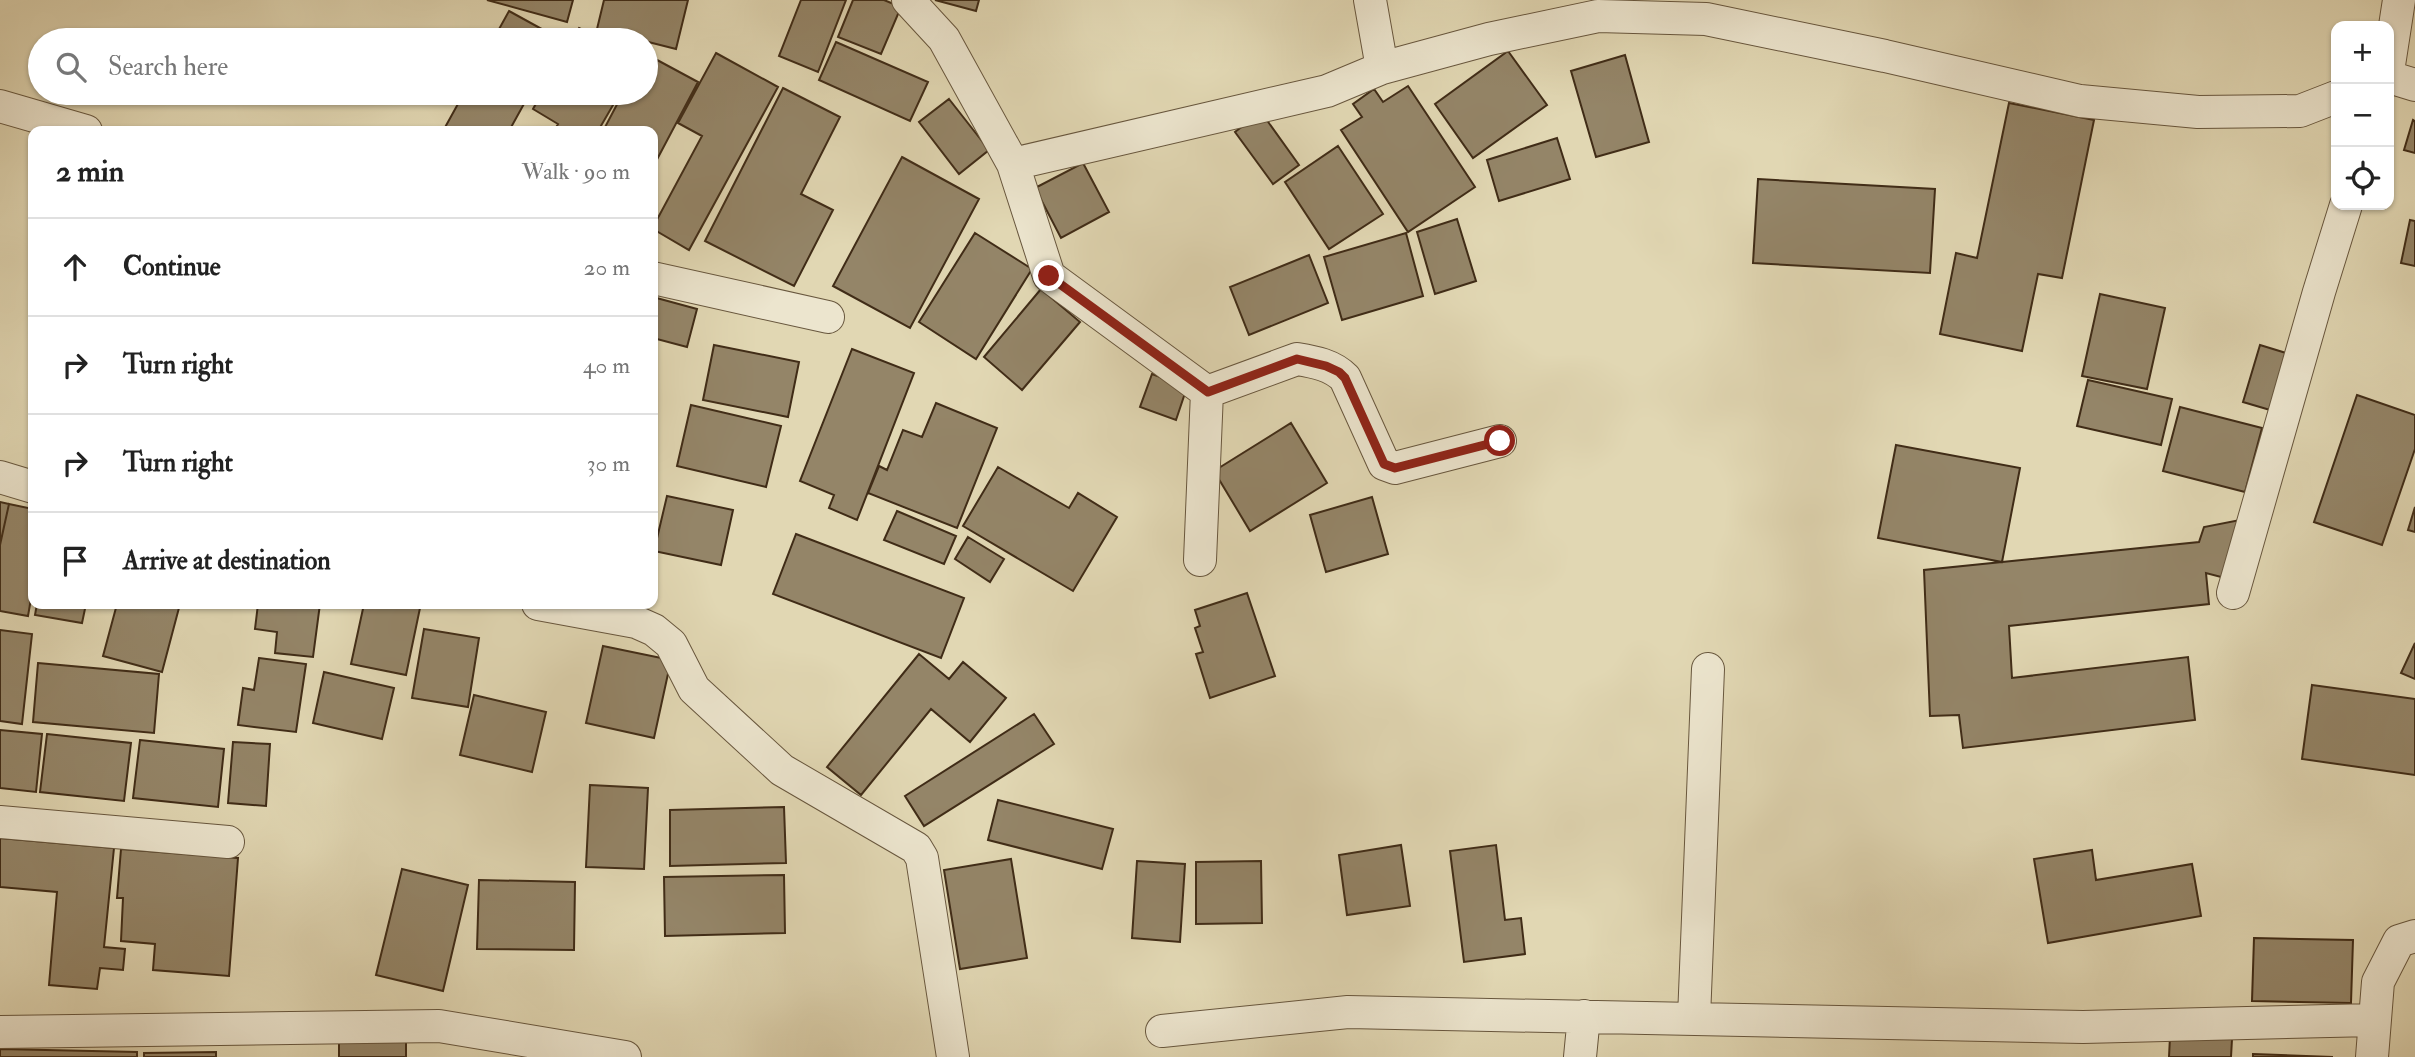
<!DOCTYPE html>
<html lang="en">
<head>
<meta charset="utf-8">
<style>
	:root { --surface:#fff; --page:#f6f6f6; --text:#222; --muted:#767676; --line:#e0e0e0 }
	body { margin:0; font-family:"IM FELL Double Pica",serif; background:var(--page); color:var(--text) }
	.controls { position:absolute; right:21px; top:21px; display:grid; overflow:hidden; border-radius:14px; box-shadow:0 2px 5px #0004 }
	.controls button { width:63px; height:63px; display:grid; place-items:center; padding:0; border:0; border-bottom:2px solid var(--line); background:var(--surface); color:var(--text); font:35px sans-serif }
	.stop { position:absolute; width:21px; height:21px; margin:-16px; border:5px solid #8f2418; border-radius:50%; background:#fff }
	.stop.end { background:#8f2418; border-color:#fff; box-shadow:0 2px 7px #0008 }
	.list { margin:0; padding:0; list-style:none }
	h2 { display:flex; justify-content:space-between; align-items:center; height:91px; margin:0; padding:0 28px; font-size:30px }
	h2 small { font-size:23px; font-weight:400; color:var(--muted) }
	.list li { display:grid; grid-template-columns:46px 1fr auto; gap:21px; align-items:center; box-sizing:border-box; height:98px; padding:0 28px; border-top:2px solid var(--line) }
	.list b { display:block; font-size:26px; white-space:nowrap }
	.list em { font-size:23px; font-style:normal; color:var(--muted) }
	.icon { flex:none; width:38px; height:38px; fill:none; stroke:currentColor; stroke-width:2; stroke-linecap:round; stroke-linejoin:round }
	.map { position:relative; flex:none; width:2415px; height:1057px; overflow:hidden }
	.search { position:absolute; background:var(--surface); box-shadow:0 2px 5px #0004; left:28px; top:28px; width:630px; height:77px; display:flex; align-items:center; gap:18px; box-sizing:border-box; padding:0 24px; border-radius:38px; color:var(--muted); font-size:26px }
	.panel { position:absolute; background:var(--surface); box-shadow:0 2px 5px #0004; left:28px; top:126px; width:630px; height:483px; border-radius:14px }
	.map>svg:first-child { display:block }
</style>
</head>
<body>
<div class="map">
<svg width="2415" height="1057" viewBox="0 0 2415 1057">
	<rect width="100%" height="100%" fill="#e1d7b3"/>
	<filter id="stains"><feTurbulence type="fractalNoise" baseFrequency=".00286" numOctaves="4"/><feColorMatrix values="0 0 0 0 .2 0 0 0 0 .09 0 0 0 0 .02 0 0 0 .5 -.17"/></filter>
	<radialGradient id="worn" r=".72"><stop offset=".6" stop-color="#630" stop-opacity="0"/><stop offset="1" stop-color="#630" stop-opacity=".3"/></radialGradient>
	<path fill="#948568" stroke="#402c17" stroke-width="2" d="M487 0H573L567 22Z
		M604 0H688L676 49 597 29Z
		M801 0H846L818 72 779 56Z
		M853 0H884L901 7 881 54 838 37Z
		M935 0H979L976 11Z
		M509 11 560 39 559 40H493Z
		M579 28 601 40H572Z
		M836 42 928 82 910 121 819 80Z
		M1508 51 1547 105 1473 158 1435 104Z
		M716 53 778 87 689 250 653 229V227L702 136 678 123Z
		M646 54 698 82 653 167V131H603L623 93H646Z
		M1625 55 1649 142 1596 157 1571 71Z
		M1408 86 1475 187 1408 232 1341 130 1362 117 1353 104 1374 89 1383 102Z
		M783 88 840 117 801 194 833 210 794 286 705 241Z
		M464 93H530L509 131H443Z
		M542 93H620L598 131H554L558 124 533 109Z
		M949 99 989 150 959 174 919 122Z
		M2009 103 2094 120 2062 278 2038 274 2022 351 1940 334 1956 253 1977 258Z
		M1261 112 1299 165 1273 184 1235 132Z
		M2413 120 2415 121V153L2404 150Z
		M1557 138 1570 179 1499 201 1487 160Z
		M1338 146 1383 214 1329 249 1285 182Z
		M902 157 979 199 910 328 833 286Z
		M1083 163 1109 212 1061 238 1035 188Z
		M1758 179 1935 189 1930 273 1753 263Z
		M1457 219 1476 281 1435 294 1417 232Z
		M2410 220 2415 221V266L2401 263Z
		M975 233 1032 269 976 359 919 322Z
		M1406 233 1423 296 1342 320 1324 257Z
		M1309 255 1328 303 1249 335 1230 287Z
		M1041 289 1080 322 1022 390 984 357Z
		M2100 294 2165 308 2147 389 2082 376Z
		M653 297 697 309 687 347 653 338Z
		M714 345 799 362 788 417 703 400Z
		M2260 345 2286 353 2270 410 2243 402Z
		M852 349 914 373 857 520 829 508 834 495 800 481Z
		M1152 374 1187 387 1176 420 1140 407Z
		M2088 380 2172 399 2161 445 2077 426Z
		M2357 395 2415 415V449L2382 545 2314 522Z
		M936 403 997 428 957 528 868 493 879 466 887 470 903 430 922 437Z
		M691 405 781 426 766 487 677 466Z
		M2180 407 2262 428 2245 492 2163 471Z
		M1291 423 1327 483 1250 531 1214 471Z
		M1896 445 2020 468 2002 562 1878 538Z
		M998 467 1069 508 1078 493 1117 517 1073 591 963 526Z
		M667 496 733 510 721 565 654 551Z
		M1372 497 1388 554 1326 572 1310 515Z
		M0 502 9 504 0 545Z
		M9 504 33 509V587L28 616 0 611V545Z
		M2415 507V532L2408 530Z
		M897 511 956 536 944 564 884 540Z
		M2240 520 2225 578 2206 573 2209 604 2009 626 2012 678 2188 657 2195 720 1963 748 1959 715 1930 716 1924 570 2199 542 2204 527Z
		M796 534 964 598 941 658 773 594Z
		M968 537 1004 559 990 582 955 559Z
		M1247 593 1275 676 1210 698 1196 654 1203 652 1195 628 1200 626 1195 610Z
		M37 604H86L82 623 35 615Z
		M117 604H180L162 672 103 656Z
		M258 604H320L313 657 275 653 277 632 255 629Z
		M364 604H401L420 608 406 675 351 664Z
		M424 629 479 638 468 707 412 698Z
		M0 630 32 634 22 724 0 721Z
		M2415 643V679L2401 673Z
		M603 646 671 660 654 738 586 723Z
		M919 654 949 679 963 662 1006 698 970 742 931 709 861 795 827 767Z
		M259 658 306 664 296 732 238 725 243 688 254 690Z
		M38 663 159 674 154 733 33 722Z
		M324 672 394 688 382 739 313 723Z
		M2312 685 2415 699V775L2302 759Z
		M474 695 546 712 532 772 460 755Z
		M1034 714 1054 744 924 826 905 796Z
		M0 730 42 734 36 792 0 788Z
		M47 734 131 743 124 801 40 792Z
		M140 740 224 749 218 807 133 798Z
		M233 742 270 744 266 806 228 803Z
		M590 785 648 788 644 869 586 867Z
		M998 800 1113 829 1102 869 988 840Z
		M784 807 786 863 670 866V810Z
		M0 838 114 848 104 947 125 949 123 970 100 968 97 989 49 985 57 892 0 887Z
		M1401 845 1410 906 1347 915 1339 855Z
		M1496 845 1505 920 1521 918 1525 954 1464 962 1450 851Z
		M121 849 238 858 229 976 153 970 155 944 121 941 123 898H117Z
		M2092 850 2096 880 2192 864 2201 916 2048 943 2034 859Z
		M1011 859 1027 958 960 969 944 870Z
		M1137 861 1185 864 1180 942 1132 938Z
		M1261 861 1262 923 1196 924V862Z
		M402 869 468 885 443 991 376 975Z
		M784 875 785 933 665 936 664 877Z
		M479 880 575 882 574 950 477 949Z
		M2254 938 2353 940 2351 1003 2252 1001Z
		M339 1035 406 1036V1057H339Z
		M2170 1037 2232 1039 2231 1057H2169Z
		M0 1049 137 1052V1057H0Z
		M216 1052V1057H144V1053Z
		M2253 1054 2333 1057H2253Z"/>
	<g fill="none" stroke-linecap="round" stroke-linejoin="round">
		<defs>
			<path id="street" d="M908 0 944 39 1013 164 1049 276 1207 392
				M2389 65 2399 0
				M1382 68 1489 39 1598 16 1706 19 1885 56 2080 101 2198 112 2300 111 2336 97
				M2389 77 2415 85
				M0 106 86 131
				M1013 164 1327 91 1382 68 1370 0
				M653 278 828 317
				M1207 392 1297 359C1315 362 1332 365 1345 378L1384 464 1395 468 1500 441
				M0 477 33 487
				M1200 560 1207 392
				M2233 593 2319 292 2346 205
				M538 604 636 622 654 630 671 644 694 689 782 770 916 848 922 858 953 1057
				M0 822 228 842
				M1694 1018 1708 669
				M1162 1031 1348 1012 2083 1027 2373 1020
				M0 1032 439 1026 625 1057
				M1580 1057 1584 1016
				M2372 1057 2378 982 2399 941 2415 936"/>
		</defs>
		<use href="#street" stroke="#68573e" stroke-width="34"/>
		<use href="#street" stroke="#ece5ce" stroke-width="32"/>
	</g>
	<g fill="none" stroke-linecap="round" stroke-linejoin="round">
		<path stroke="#8f2418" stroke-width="9" d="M1049 276 1208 392 1297 359 1326 366 1339 372 1345 378 1384 464 1395 468 1500 441"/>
	</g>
	<rect width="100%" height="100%" filter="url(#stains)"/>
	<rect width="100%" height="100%" fill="url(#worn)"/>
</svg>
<div class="controls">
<button>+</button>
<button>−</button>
<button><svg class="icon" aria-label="locate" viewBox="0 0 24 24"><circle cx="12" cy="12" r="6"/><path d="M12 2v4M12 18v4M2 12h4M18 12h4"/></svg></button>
</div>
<div class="stop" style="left:1500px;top:441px"></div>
<div class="stop end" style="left:1049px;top:276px"></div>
<div class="search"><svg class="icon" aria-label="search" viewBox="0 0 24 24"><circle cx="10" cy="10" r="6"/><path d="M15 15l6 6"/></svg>Search here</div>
<section class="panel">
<h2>2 min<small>Walk · 90 m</small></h2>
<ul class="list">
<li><svg class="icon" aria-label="ahead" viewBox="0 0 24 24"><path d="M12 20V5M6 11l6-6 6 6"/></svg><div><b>Continue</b></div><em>20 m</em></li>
<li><svg class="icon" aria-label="right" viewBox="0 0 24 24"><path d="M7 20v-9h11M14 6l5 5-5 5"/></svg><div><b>Turn right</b></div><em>40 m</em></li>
<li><svg class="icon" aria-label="right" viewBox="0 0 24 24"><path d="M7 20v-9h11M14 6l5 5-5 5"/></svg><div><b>Turn right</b></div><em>30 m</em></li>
<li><svg class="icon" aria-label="arrive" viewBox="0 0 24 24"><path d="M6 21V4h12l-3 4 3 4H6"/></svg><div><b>Arrive at destination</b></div></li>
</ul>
</section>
</div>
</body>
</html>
